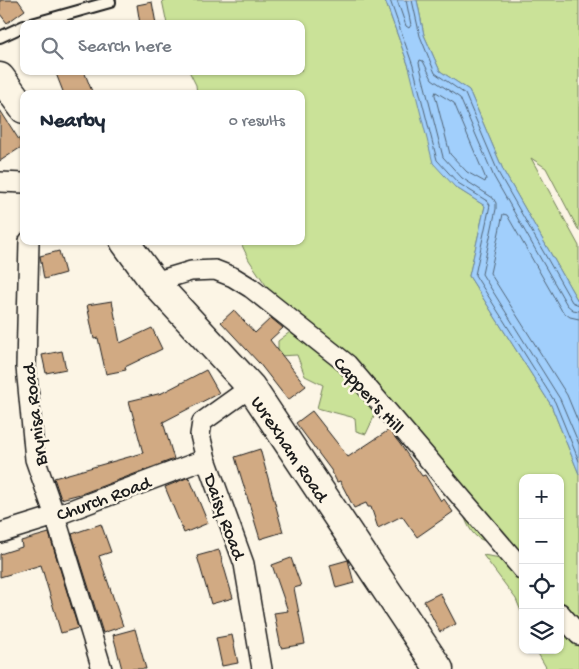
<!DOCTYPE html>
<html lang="en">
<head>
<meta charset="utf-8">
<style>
	:root { --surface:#fff; --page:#f6f6f7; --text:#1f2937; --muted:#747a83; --line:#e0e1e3 }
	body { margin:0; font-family:"Gochi Hand",sans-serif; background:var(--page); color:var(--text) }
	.controls { position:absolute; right:15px; bottom:15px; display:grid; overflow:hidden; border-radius:10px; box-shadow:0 1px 4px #0004 }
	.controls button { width:45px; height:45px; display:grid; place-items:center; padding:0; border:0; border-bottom:1px solid var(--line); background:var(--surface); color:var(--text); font:25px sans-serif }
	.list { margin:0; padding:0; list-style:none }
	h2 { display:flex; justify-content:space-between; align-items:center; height:65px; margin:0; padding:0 20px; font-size:21px }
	h2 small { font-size:16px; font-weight:400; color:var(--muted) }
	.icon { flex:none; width:28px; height:28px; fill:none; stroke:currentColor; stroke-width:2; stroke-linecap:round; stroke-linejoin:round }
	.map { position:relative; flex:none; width:579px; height:669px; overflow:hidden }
	.search { position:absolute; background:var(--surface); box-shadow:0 1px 4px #0004; left:20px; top:20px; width:285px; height:55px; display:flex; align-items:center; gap:12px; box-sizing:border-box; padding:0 18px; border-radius:10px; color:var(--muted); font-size:19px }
	.panel { position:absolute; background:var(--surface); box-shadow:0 1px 4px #0004; left:20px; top:90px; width:285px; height:155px; border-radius:10px }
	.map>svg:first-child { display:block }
</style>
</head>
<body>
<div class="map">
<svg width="579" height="669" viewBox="0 0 579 669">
	<rect width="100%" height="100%" fill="#fcf5e5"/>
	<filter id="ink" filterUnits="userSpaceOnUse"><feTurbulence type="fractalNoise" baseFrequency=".02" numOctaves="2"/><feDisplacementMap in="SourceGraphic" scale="10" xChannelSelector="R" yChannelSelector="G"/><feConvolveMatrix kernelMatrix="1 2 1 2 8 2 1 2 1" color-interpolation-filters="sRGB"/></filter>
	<g filter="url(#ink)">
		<path fill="#cae298" stroke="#737f5a" d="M162 0H385L409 67 455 187 485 206 469 276 551 405 579 474V669H547L536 650H560V478H523V616L516 599 483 555 501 558 507 544C479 542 473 540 463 513L379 393 373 419 366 434 356 431 355 418 317 408 323 385 305 376 297 355 278 356V341L290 332 282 309 249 260 240 241H301V94H197L196 85 189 71H301V24H167Z
			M417 0H579V231L546 168 531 158 579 246V303L504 172 469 90 440 71 424 35Z"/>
		<path fill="#a1cffc" stroke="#6c87a2" d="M385 0H417L424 35 440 71 469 90 504 172 579 303V474L551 405 469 276 485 206 455 187 433 163 409 67Z"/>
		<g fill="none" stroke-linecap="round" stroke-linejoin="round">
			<path stroke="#516476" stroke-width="1" d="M390 0 413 66 437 160 458 183 487 201 490 205 475 275 555 402 579 461
				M397 0 406 26 409 28 411 25 406 0
				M412 0 420 36 435 73 465 94 499 174 572 302 579 305
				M436 92 454 103 486 179 485 182 467 172 450 154 435 95Z
				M579 311 573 310 567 305 494 177 460 98 432 79 423 61 420 60 419 63 443 157 462 178 493 198 496 203V209L482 274 560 399 579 444
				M579 319 570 317 562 311 507 215 503 214 490 273 567 395 579 424"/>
		</g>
		<path fill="#d1aa83" stroke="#1c1c1c" d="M0 0H18L25 10 7 23 0 14Z
			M152 2 156 24H140L137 5Z
			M55 71H84L93 94H64Z
			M0 110 23 146 0 161Z
			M59 251 65 273 44 279 40 256Z
			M112 301 120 343 152 328 162 349 125 367 126 370 106 374 98 338 94 339 87 305Z
			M234 310 255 333 271 318 283 328 270 340 306 386 288 400 259 363 221 322Z
			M62 351 66 369 46 373 42 355Z
			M206 370 219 393 163 422 174 459 84 493 61 499 54 478 143 453 129 401 162 393Z
			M312 411 348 457 389 430 400 444 422 476 425 475 441 501 444 499 453 512 417 537 402 516 378 528 371 507H368L366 503 354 508 340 481 337 482 331 470 296 423Z
			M260 449 283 532 260 539 235 457Z
			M189 477 208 523 184 533 165 487Z
			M101 524 111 552 99 556 123 626 103 633 72 534Z
			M49 533 78 628 61 633 41 565 0 577V554L22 547 21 541Z
			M219 550 233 598 211 604 197 556Z
			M291 558 301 586 294 588 305 644 281 648 274 613 288 611 272 565Z
			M348 560 354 583 336 588 330 565Z
			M440 593 456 624 440 632 424 601Z
			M135 629 146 669H122L113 635Z
			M232 635 238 663 222 666 216 638Z"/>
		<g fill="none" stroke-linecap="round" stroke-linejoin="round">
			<defs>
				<path id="service" d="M32 24 110 2 109 0
					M0 37 24 26"/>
				<path id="minor" d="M0 182 24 183
					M29 241 26 367 35 459 55 516 102 669
					M154 282 191 271 215 270 233 277 251 288 347 364 523 570
					M251 387 202 422 200 435 206 459 244 564 262 669
					M0 533 55 516 206 459
					M560 613 579 635"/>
				<path id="secondary" d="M0 77 24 109
					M124 241 154 282 251 387 439 669"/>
			</defs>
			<use href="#service" stroke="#1c1c1c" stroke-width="14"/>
			<use href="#minor" stroke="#1c1c1c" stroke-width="22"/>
			<use href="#secondary" stroke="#1c1c1c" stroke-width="31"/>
			<use href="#service" stroke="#fcf5e5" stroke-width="10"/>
			<use href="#minor" stroke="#fcf5e5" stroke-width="19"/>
			<use href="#secondary" stroke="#fcf5e5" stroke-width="28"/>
		</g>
	</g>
	<g text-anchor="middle" stroke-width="5" stroke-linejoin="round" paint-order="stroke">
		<g font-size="19" fill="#1c1c1c" stroke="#fcf5e5">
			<text transform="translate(370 394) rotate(48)" y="7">Capper's Hill</text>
			<text transform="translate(33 415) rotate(-97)" y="7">Brynisa Road</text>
			<text transform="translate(291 448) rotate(56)" y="7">Wrexham Road</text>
			<text transform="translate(103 497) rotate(-20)" y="7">Church Road</text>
			<text transform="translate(226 516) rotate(70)" y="7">Daisy Road</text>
		</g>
	</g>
</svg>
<div class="controls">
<button>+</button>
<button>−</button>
<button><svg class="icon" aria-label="locate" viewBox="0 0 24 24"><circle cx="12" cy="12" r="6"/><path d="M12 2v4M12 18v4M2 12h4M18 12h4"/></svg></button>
<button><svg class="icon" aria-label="layers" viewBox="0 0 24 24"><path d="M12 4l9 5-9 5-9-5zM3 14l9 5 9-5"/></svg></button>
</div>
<div class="search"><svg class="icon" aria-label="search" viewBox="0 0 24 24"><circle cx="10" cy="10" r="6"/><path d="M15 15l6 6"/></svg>Search here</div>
<section class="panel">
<h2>Nearby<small>0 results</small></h2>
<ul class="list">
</ul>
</section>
</div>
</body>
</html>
